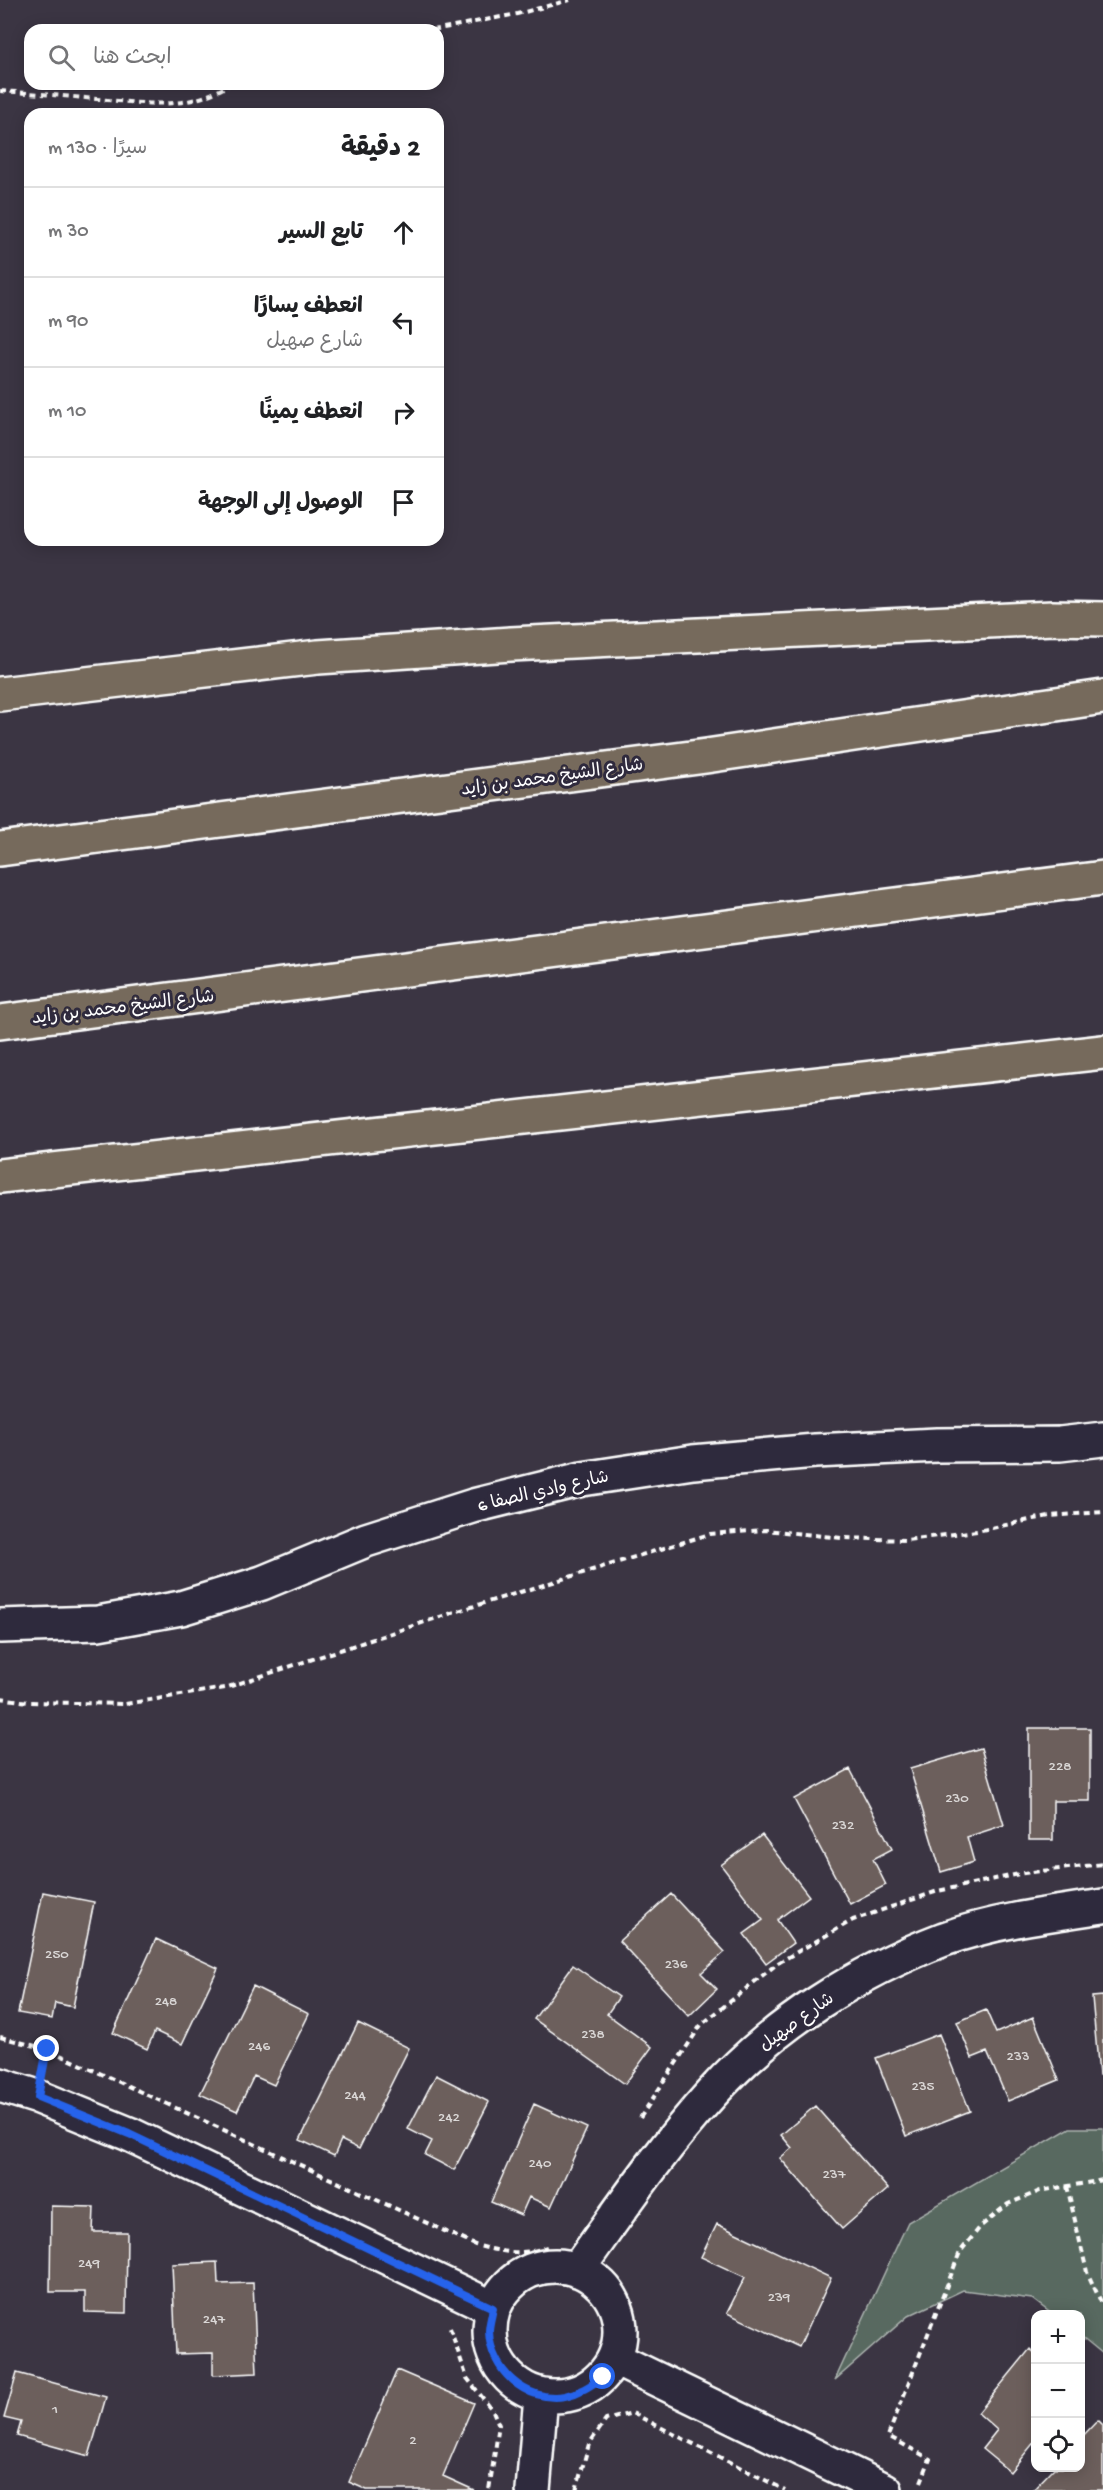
<!DOCTYPE html>
<html lang="ar">
<head>
<meta charset="utf-8">
<style>
	:root { --surface:#fff; --page:#f6f6f6; --text:#202124; --muted:#757577; --line:#e0e0e0 }
	body { margin:0; font-family:"Gochi Hand","Playpen Sans Arabic",sans-serif; background:var(--page); color:var(--text); direction:rtl }
	.controls { position:absolute; right:18px; bottom:18px; display:grid; overflow:hidden; border-radius:12px; box-shadow:0 3px 15px #0003 }
	.controls button { width:54px; height:54px; display:grid; place-items:center; padding:0; border:0; border-bottom:2px solid var(--line); background:var(--surface); color:var(--text); font:30px sans-serif }
	.stop { position:absolute; width:18px; height:18px; margin:-14px; border:4px solid #2563eb; border-radius:50%; background:#fff }
	.stop.end { background:#2563eb; border-color:#fff; box-shadow:0 2px 6px #0008 }
	.list { margin:0; padding:0; list-style:none }
	h2 { display:flex; justify-content:space-between; align-items:center; height:78px; margin:0; padding:0 24px; font-size:26px }
	h2 small { font-size:20px; font-weight:400; color:var(--muted) }
	.list li { display:grid; grid-template-columns:39px 1fr auto; gap:18px; align-items:center; box-sizing:border-box; height:90px; padding:0 24px; border-top:2px solid var(--line) }
	.list b { display:block; font-size:22px; white-space:nowrap }
	.list p { margin:0; font-size:20px; white-space:nowrap; color:var(--muted) }
	.list em { font-size:20px; font-style:normal; color:var(--muted) }
	.icon { flex:none; width:33px; height:33px; fill:none; stroke:currentColor; stroke-width:2; stroke-linecap:round; stroke-linejoin:round }
	.map { position:relative; flex:none; width:1103px; height:2490px; overflow:hidden; direction:ltr }
	.search { position:absolute; background:var(--surface); box-shadow:0 3px 15px #0003; left:24px; top:24px; width:420px; height:66px; display:flex; align-items:center; gap:15px; box-sizing:border-box; padding:0 21px; border-radius:18px; color:var(--muted); font-size:22px }
	.panel { position:absolute; background:var(--surface); box-shadow:0 3px 15px #0003; left:24px; top:108px; width:420px; height:438px; border-radius:18px; direction:rtl }
	.map>svg:first-child { display:block }
</style>
</head>
<body>
<div class="map">
<svg width="1103" height="2490" viewBox="0 0 1103 2490">
	<rect width="100%" height="100%" fill="#3b3543"/>
	<filter id="ink" filterUnits="userSpaceOnUse"><feTurbulence type="fractalNoise" baseFrequency=".0167" numOctaves="2"/><feDisplacementMap in="SourceGraphic" scale="12" xChannelSelector="R" yChannelSelector="G"/><feConvolveMatrix kernelMatrix="1 2 1 2 8 2 1 2 1" color-interpolation-filters="sRGB"/></filter>
	<g filter="url(#ink)">
		<path fill="#596960" stroke="#acb4b0" stroke-width="1.5" d="M1070 2128H1103V2354L1081 2336 1080 2314H1052L1032 2299 963 2290 908 2316 835 2380 908 2222Z"/>
		<path fill="#6c5f5b" stroke="#fff" stroke-width="1.5" d="M1029 1728H1090V1801H1053V1840H1029Z
			M981 1748 1004 1825 967 1837 974 1862 941 1872 910 1769Z
			M850 1769 892 1849 873 1859 886 1885 850 1904 794 1799Z
			M762 1835 809 1896 777 1920 793 1943 766 1963 744 1934 763 1920 721 1865Z
			M43 1892 94 1902 73 2007 55 2003 52 2019 18 2013Z
			M671 1894 725 1952 701 1973 717 1989 689 2016 619 1941Z
			M156 1939 218 1968 182 2044 155 2031 147 2049 113 2033Z
			M573 1965 619 1997 607 2014 652 2047 625 2084 534 2019Z
			M253 1986 309 2014 274 2085 254 2076 237 2111 200 2094Z
			M1103 1996V2075H1099L1092 1997Z
			M986 2010 996 2033 1033 2017 1059 2080 1008 2101 987 2052 972 2058 957 2022Z
			M358 2023 409 2048 359 2149 341 2140 334 2156 300 2140Z
			M939 2034 970 2111 906 2136 876 2058Z
			M436 2075 489 2102 454 2170 425 2155 432 2141 408 2129Z
			M534 2104 587 2128 551 2207 529 2197 521 2215 491 2202Z
			M815 2106 888 2189 842 2229 780 2158 792 2148 781 2135Z
			M51 2206 94 2207 93 2232H127L126 2313 85 2312V2292H50Z
			M717 2224 831 2278 799 2347 727 2313 745 2277 701 2257Z
			M217 2262 218 2284 253 2283 257 2373 213 2375V2353L176 2354 172 2264Z
			M1030 2349 1036 2354V2440L1010 2472 982 2449 997 2430 978 2413Z
			M397 2370 474 2403 443 2476 474 2490H367L349 2482Z
			M17 2373 106 2397 89 2456 17 2436 21 2422 4 2418Z
			M1098 2420 1103 2425V2490H1033L1054 2468H1080V2439Z"/>
		<g fill="none" stroke-linecap="round" stroke-linejoin="round">
			<defs>
				<path id="minor" d="M0 2085 38 2097 129 2134 493 2308
					M490 2331a65 65 0 1 1 130 0a65 65 0 1 1-130 0Z
					M577 2270C620 2210 662 2148 712 2093 774 2024 857 1972 944 1939 995 1921 1050 1914 1103 1906
					M615 2359 885 2490
					M533 2490 541 2396"/>
				<path id="tertiary" d="M0 1626 98 1623 181 1608 262 1583 366 1540 473 1506 582 1479 693 1462 815 1451 937 1445 1060 1444 1103 1439"/>
				<path id="motorway" d="M0 694 318 657 511 644 1053 618 1103 619
					M0 849 706 756 1103 697
					M0 1022 1103 878
					M0 1176 1103 1052"/>
			</defs>
			<use href="#minor" stroke="#fff" stroke-width="38"/>
			<use href="#tertiary" stroke="#fff" stroke-width="38"/>
			<use href="#motorway" stroke="#fff" stroke-width="38"/>
			<path stroke="#fff" stroke-width="4" stroke-dasharray="6 4.5" stroke-linecap="butt" d="M433 30 517 14 570 0
				M0 91C32 93 64 96 96 99 146 103 185 112 230 84
				M0 1698 28 1702 125 1704 225 1688 455 1612 710 1534 766 1530 842 1538 907 1540 977 1531 1049 1516 1103 1512
				M0 2037 47 2049 475 2245C501 2252 522 2256 547 2247
				M640 2118 701 2025 778 1963 853 1920 938 1891 1024 1873 1103 1864
				M1067 2186 1087 2272 1103 2306
				M450 2328 467 2378 493 2411 499 2425 489 2490
				M921 2482 930 2459 888 2436 960 2252 981 2226 1008 2204 1040 2191 1103 2180
				M576 2490 589 2444 606 2420 632 2413 785 2490"/>
			<use href="#minor" stroke="#2f2a3d" stroke-width="33"/>
			<use href="#tertiary" stroke="#2f2a3d" stroke-width="33"/>
			<use href="#motorway" stroke="#766a5c" stroke-width="33"/>
		</g>
	</g>
	<g fill="none" stroke-linecap="round" stroke-linejoin="round" filter="url(#ink)">
		<path stroke="#2563eb" stroke-width="8" d="M47 2049 38 2097 129 2134 493 2308C492 2315 489 2324 489 2331 490 2370 526 2403 565 2396 580 2393 590 2386 603 2377"/>
	</g>
	<g text-anchor="middle" stroke-width="6" stroke-linejoin="round" paint-order="stroke">
		<g font-size="15" fill="#dad7d6">
			<text x="1060" y="1770">228</text>
			<text x="957" y="1802">230</text>
			<text x="843" y="1829">232</text>
			<text x="57" y="1958">250</text>
			<text x="676" y="1968">236</text>
			<text x="166" y="2005">248</text>
			<text x="593" y="2038">238</text>
			<text x="259" y="2050">246</text>
			<text x="1018" y="2060">233</text>
			<text x="923" y="2090">235</text>
			<text x="355" y="2099">244</text>
			<text x="449" y="2121">242</text>
			<text x="540" y="2167">240</text>
			<text x="834" y="2178">237</text>
			<text x="89" y="2267">249</text>
			<text x="779" y="2301">239</text>
			<text x="214" y="2323">247</text>
			<text x="55" y="2413">1</text>
			<text x="413" y="2444">2</text>
		</g>
		<g font-size="18" fill="#fff" stroke="#2f2a3d">
			<text transform="translate(552 776) rotate(-8)" y="6">شارع الشيخ محمد بن زايد</text>
			<text transform="translate(123 1006) rotate(-7)" y="6">شارع الشيخ محمد بن زايد</text>
			<text transform="translate(543 1490) rotate(-13)" y="6">شارع وادي الصفا 6</text>
			<text transform="translate(796 2021) rotate(-36)" y="6">شارع صهيل</text>
		</g>
	</g>
</svg>
<div class="controls">
<button>+</button>
<button>−</button>
<button><svg class="icon" aria-label="locate" viewBox="0 0 24 24"><circle cx="12" cy="12" r="6"/><path d="M12 2v4M12 18v4M2 12h4M18 12h4"/></svg></button>
</div>
<div class="stop" style="left:603px;top:2377px"></div>
<div class="stop end" style="left:47px;top:2049px"></div>
<div class="search"><svg class="icon" aria-label="search" viewBox="0 0 24 24"><circle cx="10" cy="10" r="6"/><path d="M15 15l6 6"/></svg>ابحث هنا</div>
<section class="panel">
<h2>2 دقيقة<small>سيرًا · 130 m</small></h2>
<ul class="list">
<li><svg class="icon" aria-label="ahead" viewBox="0 0 24 24"><path d="M12 20V5M6 11l6-6 6 6"/></svg><div><b>تابع السير</b></div><em>30 m</em></li>
<li><svg class="icon" aria-label="left" viewBox="0 0 24 24"><path d="M17 20v-9H6M10 6l-5 5 5 5"/></svg><div><b>انعطف يسارًا</b><p>شارع صهيل</p></div><em>90 m</em></li>
<li><svg class="icon" aria-label="right" viewBox="0 0 24 24"><path d="M7 20v-9h11M14 6l5 5-5 5"/></svg><div><b>انعطف يمينًا</b></div><em>10 m</em></li>
<li><svg class="icon" aria-label="arrive" viewBox="0 0 24 24"><path d="M6 21V4h12l-3 4 3 4H6"/></svg><div><b>الوصول إلى الوجهة</b></div></li>
</ul>
</section>
</div>
</body>
</html>
